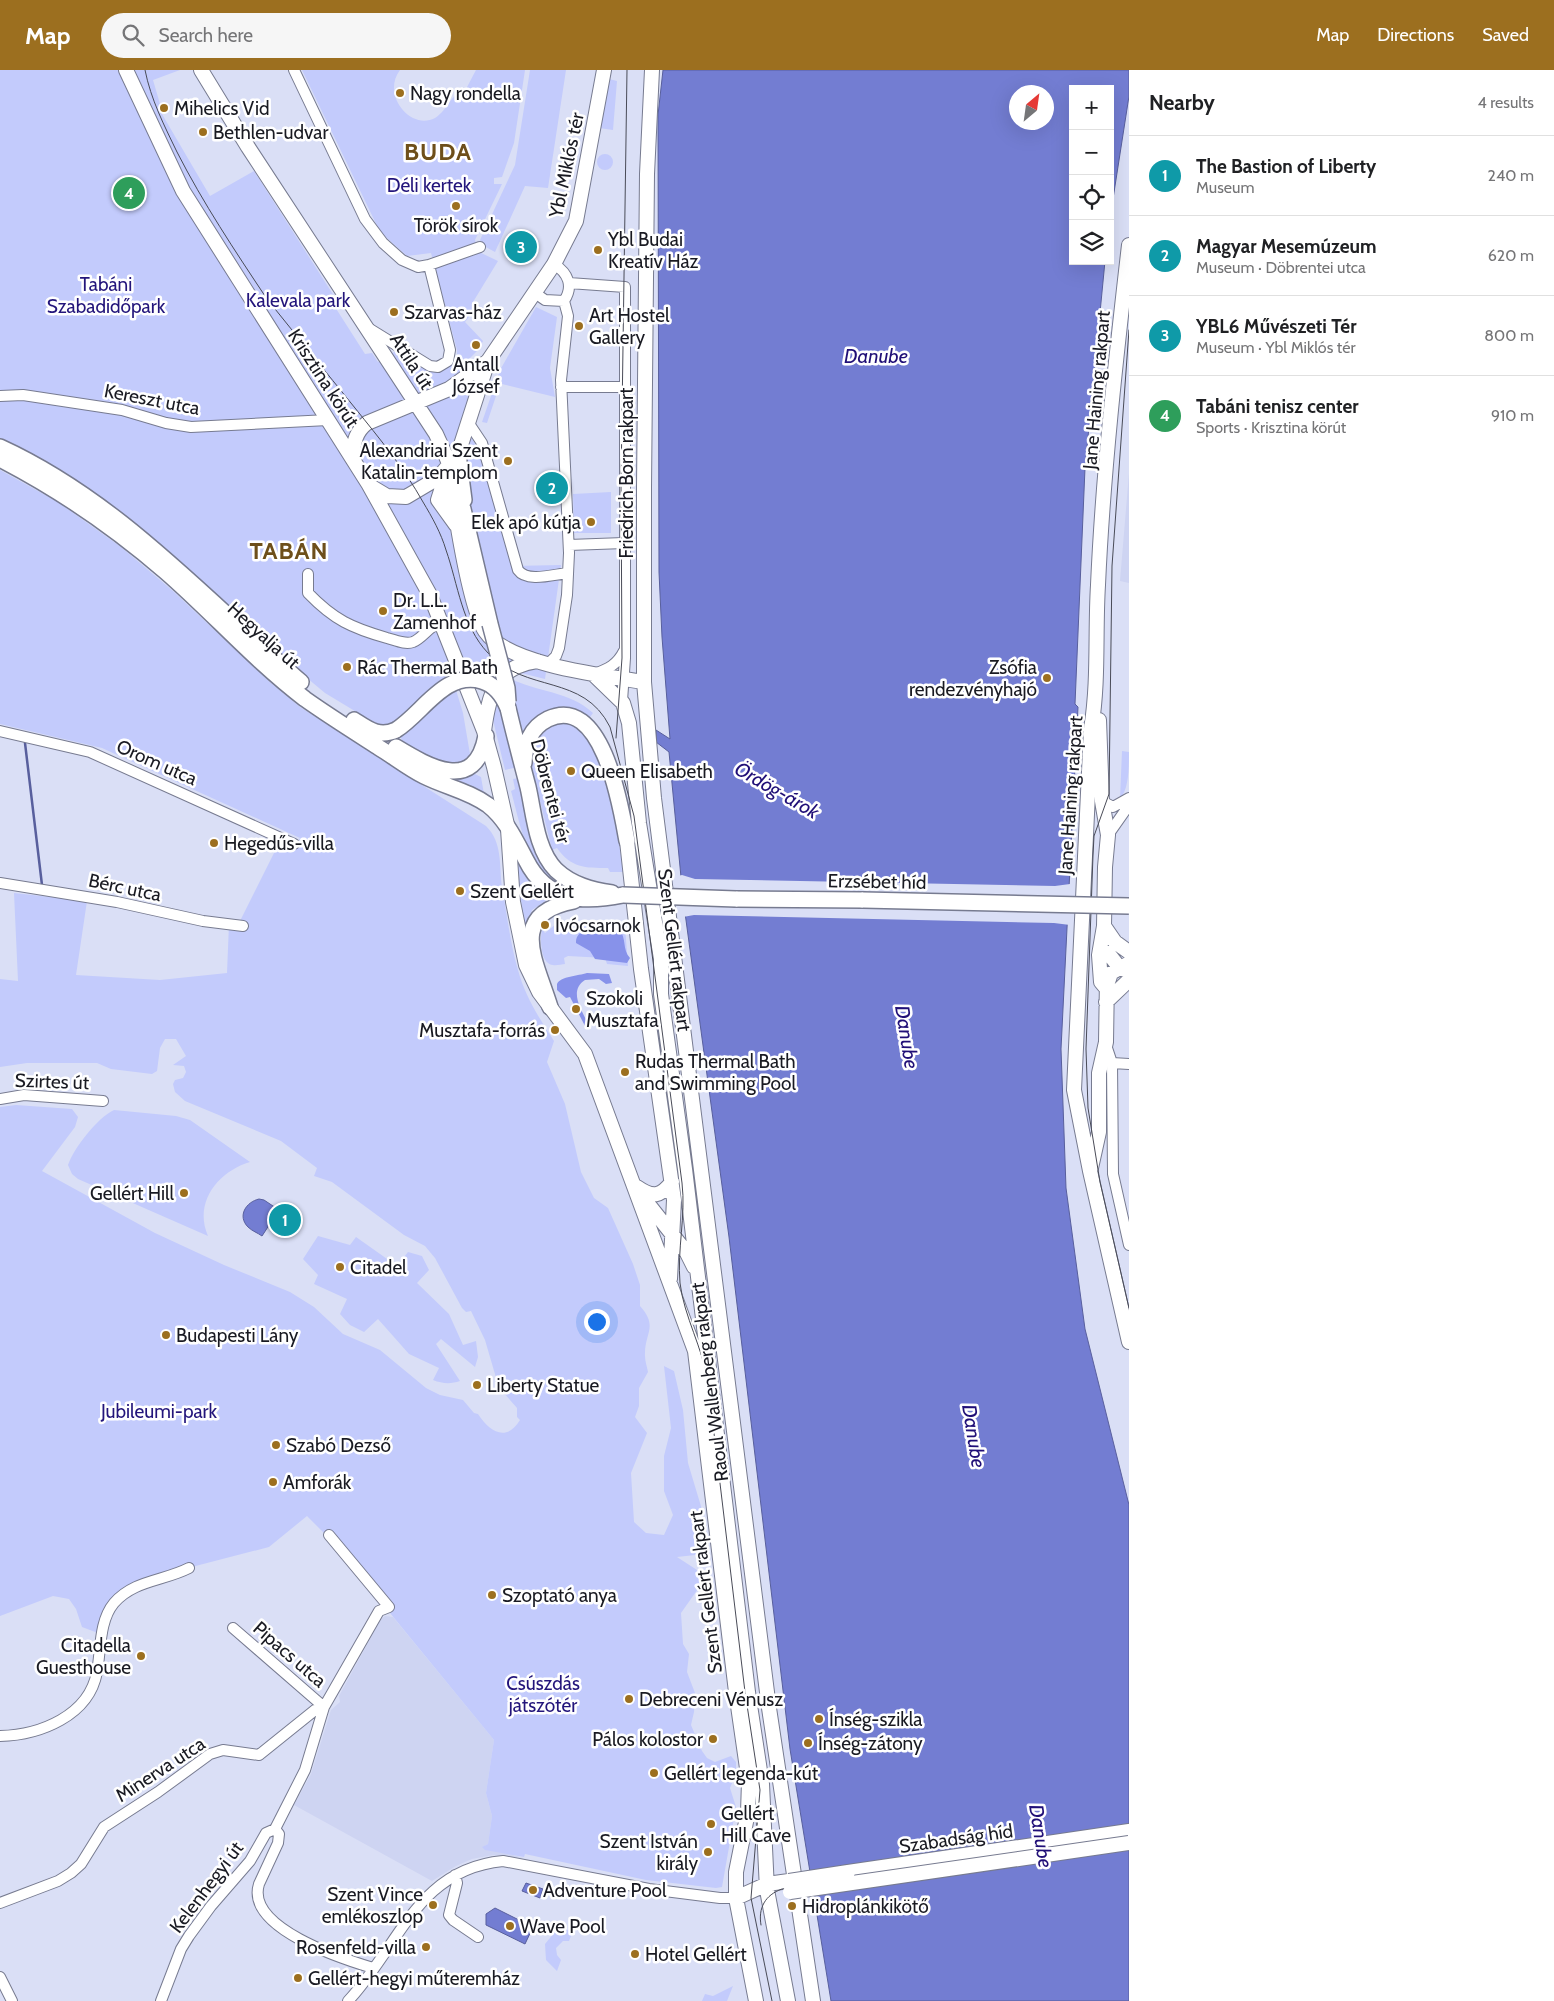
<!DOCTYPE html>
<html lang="en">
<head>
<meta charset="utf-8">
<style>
	:root { --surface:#fff; --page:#f6f6f6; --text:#202124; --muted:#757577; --line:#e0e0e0; --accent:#9c6f1f }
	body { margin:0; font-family:Cabin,sans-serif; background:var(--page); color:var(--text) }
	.controls { position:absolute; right:15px; top:15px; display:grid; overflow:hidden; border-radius:0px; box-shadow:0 5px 20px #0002 }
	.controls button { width:45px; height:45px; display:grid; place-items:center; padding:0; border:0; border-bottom:1px solid var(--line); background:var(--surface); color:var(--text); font:25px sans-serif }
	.compass { position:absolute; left:1009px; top:15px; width:45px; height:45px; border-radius:50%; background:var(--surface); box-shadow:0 5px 20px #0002; rotate:29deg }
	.you { position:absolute; left:596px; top:1251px; width:18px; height:18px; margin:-12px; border:4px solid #fff; border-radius:50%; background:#1a73e8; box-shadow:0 0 0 8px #1a73e833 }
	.badge { display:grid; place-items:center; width:32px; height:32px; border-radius:50%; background:var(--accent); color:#fff; font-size:16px; font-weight:700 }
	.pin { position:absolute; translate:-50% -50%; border:2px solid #fff; box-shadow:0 1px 5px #0006 }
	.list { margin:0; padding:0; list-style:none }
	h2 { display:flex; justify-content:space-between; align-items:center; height:65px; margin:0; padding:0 20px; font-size:21px }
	h2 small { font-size:16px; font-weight:400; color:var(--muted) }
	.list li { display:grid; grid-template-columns:32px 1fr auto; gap:15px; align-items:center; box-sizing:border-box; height:80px; padding:0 20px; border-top:1px solid var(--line) }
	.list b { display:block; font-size:19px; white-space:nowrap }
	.list p { margin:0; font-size:16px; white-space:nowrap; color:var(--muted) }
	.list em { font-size:16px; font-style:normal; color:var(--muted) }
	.icon { flex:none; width:28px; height:28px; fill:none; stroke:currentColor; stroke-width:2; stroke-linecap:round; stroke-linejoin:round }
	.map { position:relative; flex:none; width:1129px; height:1931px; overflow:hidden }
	header { display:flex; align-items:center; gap:30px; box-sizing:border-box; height:70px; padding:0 25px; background:var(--accent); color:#fff }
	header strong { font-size:24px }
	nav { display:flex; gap:28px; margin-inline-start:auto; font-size:18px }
	.search { width:350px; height:45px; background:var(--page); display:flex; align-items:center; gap:12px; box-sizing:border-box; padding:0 18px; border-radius:28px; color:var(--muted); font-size:19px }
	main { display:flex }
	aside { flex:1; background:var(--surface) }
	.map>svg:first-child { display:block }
</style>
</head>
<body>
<header>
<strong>Map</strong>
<div class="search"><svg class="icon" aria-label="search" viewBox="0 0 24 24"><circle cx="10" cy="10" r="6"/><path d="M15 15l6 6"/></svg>Search here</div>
<nav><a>Map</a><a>Directions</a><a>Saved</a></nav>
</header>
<main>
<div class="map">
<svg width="1129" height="1931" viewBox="0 0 1129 1931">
	<rect width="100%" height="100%" fill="#dadff6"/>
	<path fill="#ced4f2" d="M1129 403V513L1120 511Z
		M385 1546 393 1547 494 1670 486 1723 492 1746 488 1774 483 1777 524 1788 493 1785 472 1789 456 1796 432 1811 294 1735 311 1704 331 1640 340 1632 339 1626 381 1549Z"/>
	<path fill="#c3cbfc" d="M0 0H180L153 10 160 34 159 39 210 126 254 101 336 229 335 237 365 284 372 283 378 292 396 281 433 300 446 299 457 287V280L431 183 407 186 380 162 302 0H400C381 25 411 61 435 48 448 40 451 23 466 19L476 0H525L514 73 502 107 494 108V114H502L475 170 479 182 498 191 473 232 501 248 494 250 472 243 465 252 483 271 482 273 476 271 472 277 477 281 465 293 482 303 464 358 477 376 512 496 561 495 545 609 517 602 507 596 493 601 489 606C430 588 420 658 378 655L325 623 277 583 0 370Z
		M530 0H566L548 118 525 116 495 182 482 175 480 170 515 95Z
		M609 9 617 11 613 60 599 58Z
		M597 92a8 8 0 1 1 16 0a8 8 0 1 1-16 0Z
		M536 237 557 247 550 298 555 327 502 314 498 320 487 353 482 352 500 300Z
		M0 400 58 432 121 477 173 521 271 613 300 637 486 756C503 773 499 795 502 817 507 844 510 873 518 900 525 926 539 948 554 971L547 992 565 1034 581 1102 594 1128 608 1138 633 1194 640 1215V1236C659 1257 644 1263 645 1286 645 1291 647 1297 648 1302L639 1318V1336L635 1347 647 1363 631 1403 634 1452 646 1463 664 1465 673 1445 664 1421V1386L671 1358 664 1296 674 1301 683 1340 688 1393 703 1443 699 1460 703 1481 695 1485 677 1487 697 1500 700 1516 681 1543 683 1574 689 1584 687 1602 695 1623 694 1642 691 1655 702 1681 707 1688 715 1692 731 1686 736 1692V1704L730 1718 736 1737 722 1817 716 1818 646 1810 525 1784 524 1787 485 1780 482 1777 488 1774 492 1746 486 1723 494 1670 327 1466 307 1446 269 1477 134 1512 122 1521 98 1563 82 1557 76 1539 69 1529 53 1526 0 1546V1037L16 1035 72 1039 78 1047 75 1057 42 1101 155 1163 224 1195 290 1222 314 1237 343 1264 380 1280 426 1318 440 1325 463 1330 474 1343 478 1344C489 1361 506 1373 520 1350L517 1347V1338L503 1322 504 1316 497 1311 485 1270 471 1241 466 1242 462 1238 435 1188 425 1176 404 1165 332 1112 314 1106 317 1098 281 1071 185 1031 175 1022 173 1014 175 1010 183 1008 186 1002 184 996 173 995 186 986 176 969H165L160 978 157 1001 152 1004 111 999 97 993H27L0 997V909L18 911 14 823 87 831 76 905 160 910 227 903 229 854 238 855 279 773 294 780 300 768 102 678 0 654Z
		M611 422V463H574L573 424Z
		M509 608C536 622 570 621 593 643L582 658 597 679 617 756 623 802H610L608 798C585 798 571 798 557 778L552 780 531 694 505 700 493 650V636Z
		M456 620 463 643 471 690 462 696 435 691 402 671 400 664C422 653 435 632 456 620Z
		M1122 681 1129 682C1129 697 1129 719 1120 729Z
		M473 698 475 704 481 707 484 724 470 715 449 707Z
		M519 708 552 805 571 820C528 810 521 756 511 721L515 719 513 709Z
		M517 793 535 815 550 828 532 840 526 858H524Z
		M556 854 625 856 628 896 607 894 605 888 568 886 564 888 565 894C562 894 556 896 553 895 540 894 540 868 542 859L545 863Z
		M114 1040 176 1046 190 1050 250 1092C219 1101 193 1132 208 1166L78 1109 72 1104 68 1095C74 1078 97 1048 114 1040Z
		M318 1166 350 1175 356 1167 397 1196 408 1182 422 1186 429 1200 417 1213 449 1244 463 1275 476 1271 478 1287 475 1297 441 1269 436 1274 460 1311C451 1314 443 1314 433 1310L439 1298 409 1284 378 1249 364 1262 350 1255 340 1244 347 1229 314 1214 318 1205 303 1189Z
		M568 1860 573 1861 569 1871H563L556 1878 557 1885 561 1890 557 1901 546 1890 545 1874 554 1863Z
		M733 1916 727 1931H702L705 1924 713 1926Z"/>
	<path fill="#8792ea" d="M596 859H619C627 868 622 880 630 888L627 893 595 889 590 881 576 873C576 861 586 860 596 859Z
		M587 903 609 904 612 913 606 914 599 909 585 910C568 921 582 940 588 954L585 956 570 927 566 928 557 920V914C561 906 578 906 587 903Z"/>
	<path fill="#737dd2" stroke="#585f9d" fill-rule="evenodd" d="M663 0H1129V26L1110 148V19H1073V191H1105L1085 398 1075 634 1078 637 1061 979 1066 1118 1085 1259 1129 1435V1931H831L790 1679 729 1167 683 828 669 682 656 672V660L670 669 662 567 659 502 658 45ZM1016 22H1046V52H1016Z
		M259 1129 264 1130 279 1140 262 1166C258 1163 252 1161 248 1157 237 1146 246 1132 259 1129Z
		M526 1813 543 1819 540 1828 522 1821Z
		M495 1838 533 1857 525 1874 486 1855V1844Z"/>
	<path fill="#dadff6" d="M682 805 695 809 1055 816 1070 814H1072L1070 855 1054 853 694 845 683 847 678 806Z"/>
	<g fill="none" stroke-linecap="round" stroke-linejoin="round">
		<path stroke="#585f9d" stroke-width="2.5" d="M25 673 42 815
			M479 823H490"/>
		<defs>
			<path id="street" d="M294 0 365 149 383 173 402 190 418 197 429 195 480 177
				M569 213 625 217V588L622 631
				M535 223 545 230 564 231C574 216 568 203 554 194
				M370 259 430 296 438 297 448 291 450 280 429 195
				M561 317H624
				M0 326 23 325 122 340 166 353 191 357 328 350
				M468 352 482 373 518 500C527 513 555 504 568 503
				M569 475 624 473
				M308 504V523C334 550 352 558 387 568 395 570 405 575 413 572 424 567 429 556 441 552
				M548 594 556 586 559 578 567 525 569 483 561 310 568 246 564 231
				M594 604C608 599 617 595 624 581
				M0 661 90 682 294 774
				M1102 731 1113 737 1129 728
				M1108 765 1129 735
				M0 813 117 832 203 851 243 856
				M1106 975 1112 993 1113 1104 1129 1175
				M1112 993 1129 994
				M0 1029 24 1025 103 1031
				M233 1558 324 1637
				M0 1666C40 1665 89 1646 97 1602 101 1580 99 1551 114 1533 134 1510 164 1511 189 1498
				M275 1759 279 1764 278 1773 259 1814C245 1858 343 1889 373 1898
				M455 1805 457 1813 449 1845 453 1850 478 1867
				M0 1833 58 1811 71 1803 81 1794 104 1757 158 1722 210 1684 223 1680 259 1685 315 1640 324 1637 379 1541 389 1537 329 1465
				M0 1907 12 1931
				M161 1931 181 1879 189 1866 211 1836 250 1791 266 1763 275 1759 305 1700 324 1637
				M348 1931C399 1877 417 1799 503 1791L649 1819 720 1828H736"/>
			<path id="secondary" d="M126 0 183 121 369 415 430 525 484 661 494 697 508 759 513 832 526 895 539 922 585 984 695 1281 736 1622 749 1712 748 1742 736 1802V1828L756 1931
				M201 0 248 77 436 364C443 380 454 400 454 418 454 422 452 425 453 429 453 436 455 444 457 452 461 476 473 543 485 561 507 595 606 606 644 612
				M652 0 647 104 644 417V612L654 728 769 1638 813 1931
				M1129 175C1116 288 1103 402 1098 515 1095 563 1099 611 1091 659L1074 1020 1090 1101 1129 1272
				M352 387C354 373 355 362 367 353L449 319 488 291
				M448 399 438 430 456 455
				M372 417 387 426 406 427 438 408 458 384 488 291 554 194 576 151 604 0
				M593 604 623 633 629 653 639 753 661 889V924L685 1099 748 1622 762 1714 767 1820 788 1931
				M1099 650 1102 731 1108 765 1105 797 1104 856 1099 885 1101 912 1106 918
				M484 661C489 624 495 597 537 591
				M627 771 641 899 674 1130 670 1209
				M1104 856 1115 872 1129 882
				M1108 883 1119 897 1127 901
				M1106 918 1111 903 1129 893
				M1106 932 1129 910
				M1091 1098 1099 1062V1003L1106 972 1107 909
				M637 1117C653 1128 660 1127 672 1112
				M645 1130 687 1183 694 1197
				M848 1802 1129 1761
				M736 1828 767 1814 789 1811"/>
			<path id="primary" d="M0 377C118 431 204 528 301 612
				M458 384 464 430
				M0 389C60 420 115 458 166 502 213 543 255 591 305 629 329 646 353 661 378 677 393 686 408 698 424 706 446 717 469 721 488 735 506 749 516 771 526 790 547 832 583 833 623 825
				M454 417 463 439 490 554
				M508 638C514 664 521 690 528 717 534 743 536 780 556 800 572 815 592 820 612 823
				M354 650C368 659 379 668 396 660
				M396 677C429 697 475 724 486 666
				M524 693C525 674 530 658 548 649 603 623 621 738 627 771
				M736 829 863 830
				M550 937C536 891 506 844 574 831"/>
		</defs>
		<use href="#street" stroke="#777b90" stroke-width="12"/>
		<use href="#secondary" stroke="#777b90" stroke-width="16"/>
		<use href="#primary" stroke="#777b90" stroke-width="18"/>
		<use href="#street" stroke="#fff" stroke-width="10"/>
		<use href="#secondary" stroke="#fff" stroke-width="14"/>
		<use href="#primary" stroke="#fff" stroke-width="15"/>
		<path stroke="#494b57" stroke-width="1" d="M145 0C151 30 164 55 177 82 203 133 235 181 267 229 296 265 325 301 355 338 379 368 404 398 423 432 432 447 441 463 446 480 458 514 462 556 488 583 526 624 583 603 610 657L634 746 682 1113C686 1146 677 1179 680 1213 684 1247 703 1278 708 1313L745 1622 760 1720 751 1828 772 1931
			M1129 260 1112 496 1109 724 1094 766 1093 785 1086 979 1088 1038 1100 1112 1129 1238
			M616 668 622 588 621 415 627 0
			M761 1855C758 1838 765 1825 782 1819L1129 1769"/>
		<defs>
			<path id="secondary-bridge" d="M789 1811 848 1802
				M790 1822 1129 1773"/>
			<path id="primary-bridge" d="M490 554 507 618 508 632
				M396 660C423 643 445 600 482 611 496 615 503 626 508 638
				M623 825 736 829
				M863 830 1129 836"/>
		</defs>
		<use href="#secondary-bridge" stroke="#777b90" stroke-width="16" stroke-linecap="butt"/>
		<use href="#primary-bridge" stroke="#777b90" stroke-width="18" stroke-linecap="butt"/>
		<use href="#secondary-bridge" stroke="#fff" stroke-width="14"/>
		<use href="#primary-bridge" stroke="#fff" stroke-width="15"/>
	</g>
	<g fill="#9c6f1f" stroke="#fff" stroke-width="2">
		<circle cx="400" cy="23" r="5"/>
		<circle cx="164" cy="38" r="5"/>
		<circle cx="203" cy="62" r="5"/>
		<circle cx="456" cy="136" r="5"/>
		<circle cx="598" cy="180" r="5"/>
		<circle cx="394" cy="242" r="5"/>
		<circle cx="579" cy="256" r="5"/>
		<circle cx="476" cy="275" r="5"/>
		<circle cx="508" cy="391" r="5"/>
		<circle cx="591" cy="452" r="5"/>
		<circle cx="383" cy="541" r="5"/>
		<circle cx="347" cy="597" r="5"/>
		<circle cx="1047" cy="608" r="5"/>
		<circle cx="571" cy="701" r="5"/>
		<circle cx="214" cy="773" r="5"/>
		<circle cx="460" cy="821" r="5"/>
		<circle cx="545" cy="855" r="5"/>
		<circle cx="576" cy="939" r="5"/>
		<circle cx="555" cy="960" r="5"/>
		<circle cx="625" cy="1002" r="5"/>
		<circle cx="184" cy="1123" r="5"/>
		<circle cx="340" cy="1197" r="5"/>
		<circle cx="166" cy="1265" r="5"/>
		<circle cx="477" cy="1315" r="5"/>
		<circle cx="276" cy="1375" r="5"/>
		<circle cx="273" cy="1412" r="5"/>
		<circle cx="492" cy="1525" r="5"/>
		<circle cx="141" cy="1586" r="5"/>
		<circle cx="629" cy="1629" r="5"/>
		<circle cx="819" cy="1649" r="5"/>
		<circle cx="713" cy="1669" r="5"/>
		<circle cx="808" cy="1673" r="5"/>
		<circle cx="654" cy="1703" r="5"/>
		<circle cx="711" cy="1754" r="5"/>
		<circle cx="708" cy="1782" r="5"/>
		<circle cx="533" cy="1820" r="5"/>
		<circle cx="433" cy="1835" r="5"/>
		<circle cx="792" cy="1836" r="5"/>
		<circle cx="510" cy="1856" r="5"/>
		<circle cx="426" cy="1877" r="5"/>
		<circle cx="635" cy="1884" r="5"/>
		<circle cx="298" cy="1908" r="5"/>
	</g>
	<g text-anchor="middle" stroke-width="5" stroke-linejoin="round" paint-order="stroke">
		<g font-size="19" fill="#191a22" stroke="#fff" text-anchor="start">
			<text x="410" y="30">Nagy rondella</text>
			<text x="174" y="45">Mihelics Vid</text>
			<text x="213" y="69">Bethlen-udvar</text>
			<text x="456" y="162" text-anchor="middle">Török sírok</text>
			<text x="608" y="176">Ybl Budai<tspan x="608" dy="22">Kreatív Ház</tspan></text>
			<text x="404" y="249">Szarvas-ház</text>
			<text x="589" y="252">Art Hostel<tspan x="589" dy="22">Gallery</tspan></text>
			<text x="476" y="301" text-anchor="middle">Antall<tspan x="476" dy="22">József</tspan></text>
			<text x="498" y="387" text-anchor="end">Alexandriai Szent<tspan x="498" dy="22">Katalin-templom</tspan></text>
			<text x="581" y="459" text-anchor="end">Elek apó kútja</text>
			<text x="393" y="537">Dr. L.L.<tspan x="393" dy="22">Zamenhof</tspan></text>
			<text x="357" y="604">Rác Thermal Bath</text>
			<text x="1037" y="604" text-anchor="end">Zsófia<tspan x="1037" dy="22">rendezvényhajó</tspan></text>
			<text x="581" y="708">Queen Elisabeth</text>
			<text x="224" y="780">Hegedűs-villa</text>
			<text x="470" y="828">Szent Gellért</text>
			<text x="555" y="862">Ivócsarnok</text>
			<text x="586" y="935">Szokoli<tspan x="586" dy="22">Musztafa</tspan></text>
			<text x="545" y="967" text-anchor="end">Musztafa-forrás</text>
			<text x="635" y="998">Rudas Thermal Bath<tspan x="635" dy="22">and Swimming Pool</tspan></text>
			<text x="174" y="1130" text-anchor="end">Gellért Hill</text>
			<text x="350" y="1204">Citadel</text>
			<text x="176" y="1272">Budapesti Lány</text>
			<text x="487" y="1322">Liberty Statue</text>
			<text x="286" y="1382">Szabó Dezső</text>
			<text x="283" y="1419">Amforák</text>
			<text x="502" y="1532">Szoptató anya</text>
			<text x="131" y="1582" text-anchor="end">Citadella<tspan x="131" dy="22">Guesthouse</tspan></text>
			<text x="639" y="1636">Debreceni Vénusz</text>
			<text x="829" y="1656">Ínség-szikla</text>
			<text x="703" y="1676" text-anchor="end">Pálos kolostor</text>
			<text x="818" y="1680">Ínség-zátony</text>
			<text x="664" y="1710">Gellért legenda-kút</text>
			<text x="721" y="1750">Gellért<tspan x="721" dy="22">Hill Cave</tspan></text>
			<text x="698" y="1778" text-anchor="end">Szent István<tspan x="698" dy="22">király</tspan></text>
			<text x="543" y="1827">Adventure Pool</text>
			<text x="423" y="1831" text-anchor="end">Szent Vince<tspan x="423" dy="22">emlékoszlop</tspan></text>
			<text x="802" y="1843">Hidroplánkikötő</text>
			<text x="520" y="1863">Wave Pool</text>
			<text x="416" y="1884" text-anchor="end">Rosenfeld-villa</text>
			<text x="645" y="1891">Hotel Gellért</text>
			<text x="308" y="1915">Gellért-hegyi műteremház</text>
		</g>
		<g font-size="19" fill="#191a22" stroke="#fff">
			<text transform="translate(566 95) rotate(-78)" y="7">Ybl Miklós tér</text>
			<text transform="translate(412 291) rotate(57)" y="7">Attila út</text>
			<text transform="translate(324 308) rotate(57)" y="7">Krisztina körút</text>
			<text transform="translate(1096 320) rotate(-85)" y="7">Jane Haining rakpart</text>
			<text transform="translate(152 329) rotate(11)" y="7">Kereszt utca</text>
			<text transform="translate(626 403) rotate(-90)" y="7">Friedrich Born rakpart</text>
			<text transform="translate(264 565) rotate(42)" y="7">Hegyalja út</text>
			<text transform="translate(157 692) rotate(24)" y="7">Orom utca</text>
			<text transform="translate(551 721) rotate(75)" y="7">Döbrentei tér</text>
			<text transform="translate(1070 725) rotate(-86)" y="7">Jane Haining rakpart</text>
			<text transform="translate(877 811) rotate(1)" y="7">Erzsébet híd</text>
			<text transform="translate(125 817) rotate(12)" y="7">Bérc utca</text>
			<text transform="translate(675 880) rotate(83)" y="7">Szent Gellért rakpart</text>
			<text transform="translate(52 1011) rotate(2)" y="7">Szirtes út</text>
			<text transform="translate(709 1312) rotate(-97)" y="7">Raoul Wallenberg rakpart</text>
			<text transform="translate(705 1522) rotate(-97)" y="7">Szent Gellért rakpart</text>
			<text transform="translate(290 1584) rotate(41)" y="7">Pipacs utca</text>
			<text transform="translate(160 1699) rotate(-33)" y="7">Minerva utca</text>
			<text transform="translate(956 1768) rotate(-8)" y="7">Szabadság híd</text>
			<text transform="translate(206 1817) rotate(-53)" y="7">Kelenhegyi út</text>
		</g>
		<g font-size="19" fill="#23157b" stroke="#fff">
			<text x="429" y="122">Déli kertek</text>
			<text x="106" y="221">Tabáni<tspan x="106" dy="22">Szabadidőpark</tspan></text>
			<text x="298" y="237">Kalevala park</text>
			<text x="159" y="1348">Jubileumi-park</text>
			<text x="543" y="1620">Csúszdás<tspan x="543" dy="22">játszótér</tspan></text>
		</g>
		<g font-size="20" font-style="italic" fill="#200f77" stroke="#fff">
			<text x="876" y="293">Danube</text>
			<text transform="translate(777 720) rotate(30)" y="7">Ördög-árok</text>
			<text transform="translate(907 967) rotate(81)" y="7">Danube</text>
			<text transform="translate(974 1366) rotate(81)" y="7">Danube</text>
			<text transform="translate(1041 1766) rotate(81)" y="7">Danube</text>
		</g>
		<g font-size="24" font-weight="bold" letter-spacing="1" fill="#6e4f1a" stroke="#fff">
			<text x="438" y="90">BUDA</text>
			<text x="289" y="489">TABÁN</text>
		</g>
	</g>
</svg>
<div class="controls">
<button>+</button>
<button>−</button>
<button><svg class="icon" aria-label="locate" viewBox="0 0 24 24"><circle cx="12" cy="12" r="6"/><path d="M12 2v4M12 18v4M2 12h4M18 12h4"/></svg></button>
<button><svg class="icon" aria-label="layers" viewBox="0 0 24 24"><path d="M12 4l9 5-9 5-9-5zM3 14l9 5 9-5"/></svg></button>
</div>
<svg class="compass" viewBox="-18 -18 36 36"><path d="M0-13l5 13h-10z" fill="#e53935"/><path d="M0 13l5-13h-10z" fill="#757577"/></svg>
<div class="you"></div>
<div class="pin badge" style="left:285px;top:1150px;background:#0f9aa8">1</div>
<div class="pin badge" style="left:552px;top:418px;background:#0f9aa8">2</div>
<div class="pin badge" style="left:521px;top:177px;background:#0f9aa8">3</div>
<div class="pin badge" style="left:129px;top:123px;background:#2e9e5b">4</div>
</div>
<aside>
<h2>Nearby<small>4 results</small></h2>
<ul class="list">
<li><span class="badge" style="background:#0f9aa8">1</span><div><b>The Bastion of Liberty</b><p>Museum</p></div><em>240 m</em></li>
<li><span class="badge" style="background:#0f9aa8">2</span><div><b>Magyar Mesemúzeum</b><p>Museum · Döbrentei utca</p></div><em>620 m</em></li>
<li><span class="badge" style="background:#0f9aa8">3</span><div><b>YBL6 Művészeti Tér</b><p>Museum · Ybl Miklós tér</p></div><em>800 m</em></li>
<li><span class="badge" style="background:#2e9e5b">4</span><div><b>Tabáni tenisz center</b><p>Sports · Krisztina körút</p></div><em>910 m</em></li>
</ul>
</aside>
</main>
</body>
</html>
